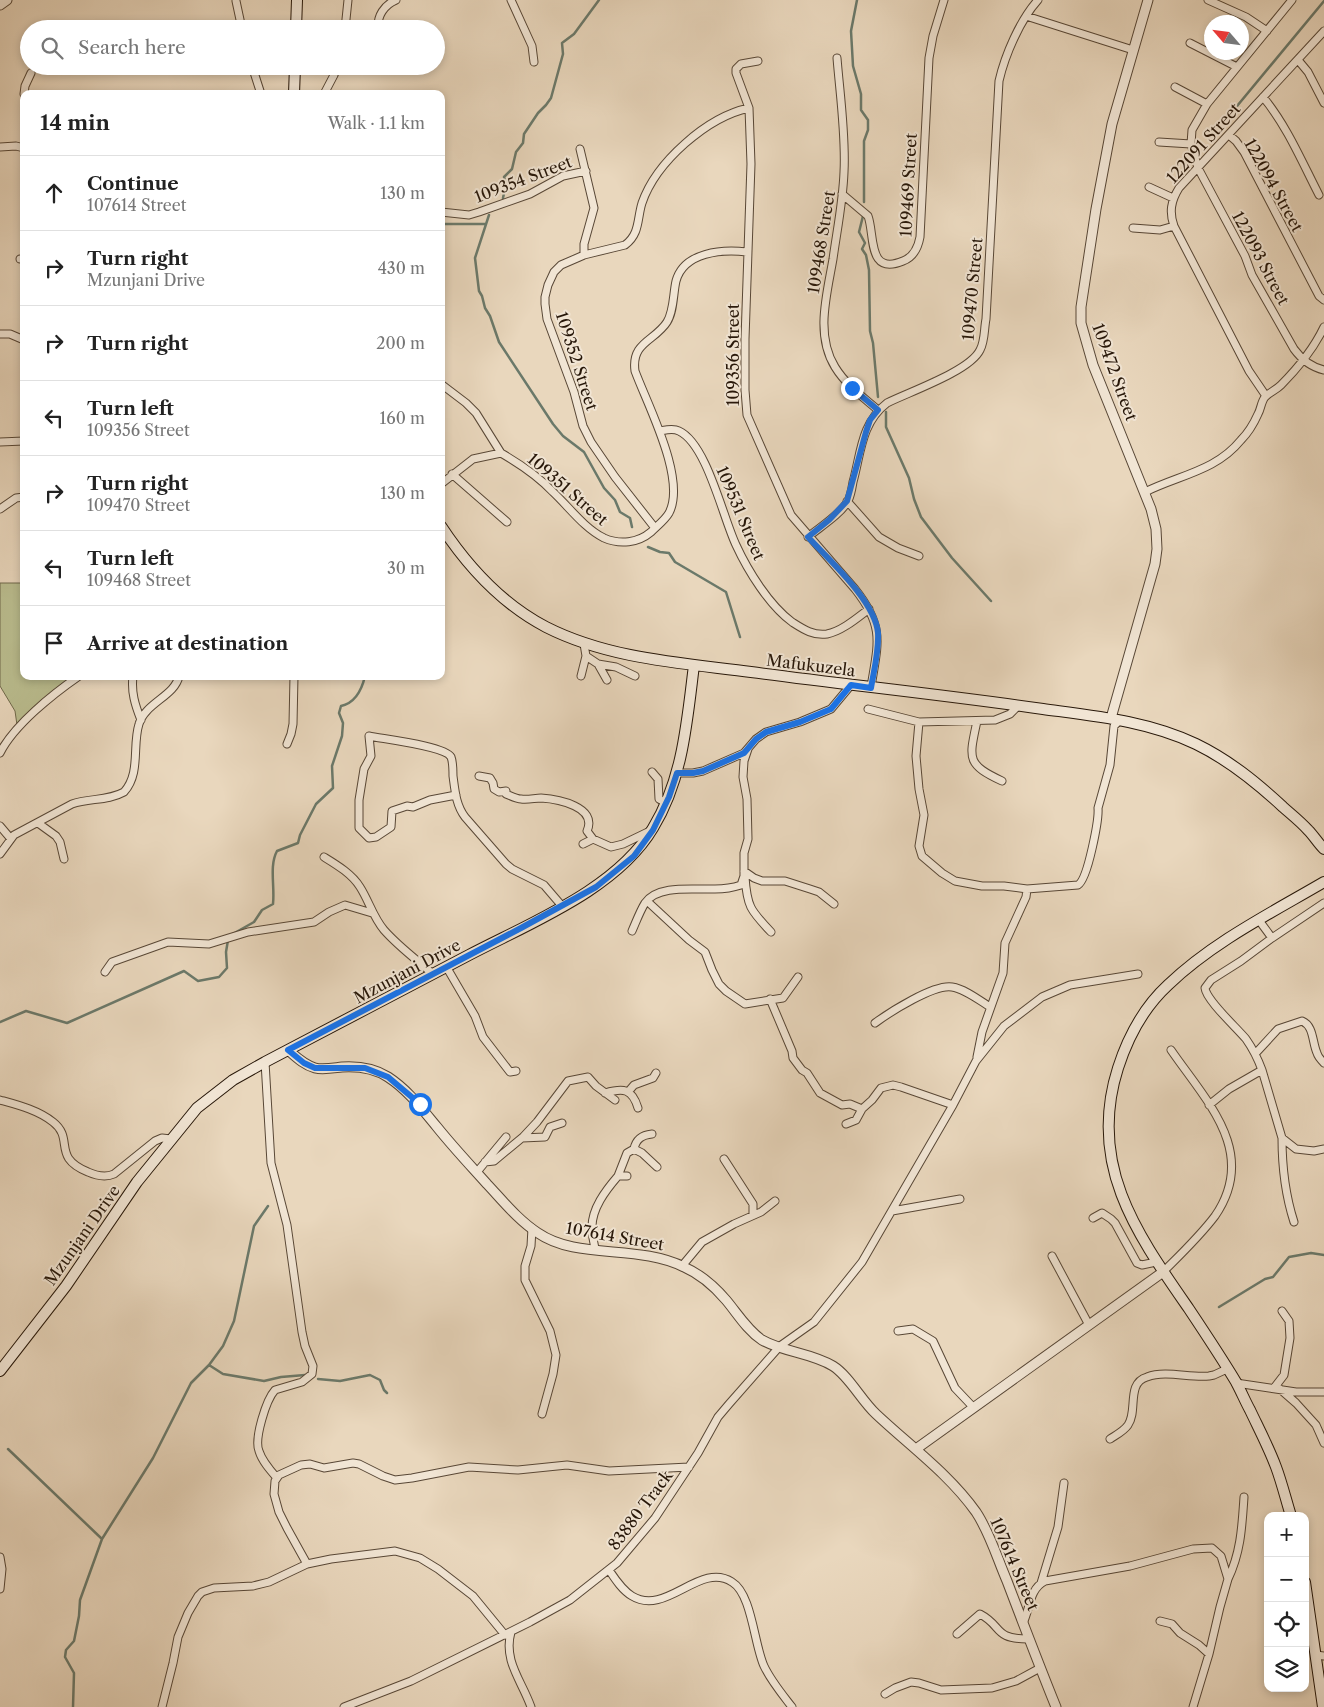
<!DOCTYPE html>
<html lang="en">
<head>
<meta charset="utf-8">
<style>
	:root { --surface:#fff; --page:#f6f6f6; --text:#222; --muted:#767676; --line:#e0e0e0 }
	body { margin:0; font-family:"Libre Caslon Text",serif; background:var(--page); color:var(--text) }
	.controls { position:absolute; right:15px; bottom:15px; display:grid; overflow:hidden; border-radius:10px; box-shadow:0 2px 8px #0003 }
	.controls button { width:45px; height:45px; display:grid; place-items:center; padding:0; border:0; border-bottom:1px solid var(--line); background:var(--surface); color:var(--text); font:25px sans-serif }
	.compass { position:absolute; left:1204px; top:15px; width:45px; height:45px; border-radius:50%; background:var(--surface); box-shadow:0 2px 8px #0003; rotate:298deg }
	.stop { position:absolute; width:15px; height:15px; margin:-11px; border:4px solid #1a73e8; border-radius:50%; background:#fff }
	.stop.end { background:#1a73e8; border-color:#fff; box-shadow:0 1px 5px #0008 }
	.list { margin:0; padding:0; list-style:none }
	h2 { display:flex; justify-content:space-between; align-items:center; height:65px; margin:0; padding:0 20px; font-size:21px }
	h2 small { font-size:16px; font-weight:400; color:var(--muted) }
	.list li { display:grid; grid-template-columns:32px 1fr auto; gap:15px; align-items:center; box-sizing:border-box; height:75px; padding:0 20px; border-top:1px solid var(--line) }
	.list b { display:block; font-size:19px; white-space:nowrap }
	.list p { margin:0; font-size:16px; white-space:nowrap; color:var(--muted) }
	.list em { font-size:16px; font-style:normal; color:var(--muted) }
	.icon { flex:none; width:28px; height:28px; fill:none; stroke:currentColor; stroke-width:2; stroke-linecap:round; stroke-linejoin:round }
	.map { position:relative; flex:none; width:1324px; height:1707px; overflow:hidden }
	.search { position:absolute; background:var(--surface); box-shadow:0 2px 8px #0003; left:20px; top:20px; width:425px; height:55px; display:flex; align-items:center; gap:12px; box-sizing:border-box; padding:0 18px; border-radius:28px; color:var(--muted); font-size:19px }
	.panel { position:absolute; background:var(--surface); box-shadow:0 2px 8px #0003; left:20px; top:90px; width:425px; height:590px; border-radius:10px }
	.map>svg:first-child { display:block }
</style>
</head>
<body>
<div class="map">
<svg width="1324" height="1707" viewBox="0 0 1324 1707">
	<rect width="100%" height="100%" fill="#e9d7bd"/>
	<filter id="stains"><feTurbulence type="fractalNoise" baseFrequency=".004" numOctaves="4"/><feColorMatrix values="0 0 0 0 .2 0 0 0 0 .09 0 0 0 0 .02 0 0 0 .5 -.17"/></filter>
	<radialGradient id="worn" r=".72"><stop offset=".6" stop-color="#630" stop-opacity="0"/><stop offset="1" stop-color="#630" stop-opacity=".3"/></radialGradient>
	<path fill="#babd8f" stroke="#706a4c" d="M0 583H24V676H73L17 725 15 711 0 686Z"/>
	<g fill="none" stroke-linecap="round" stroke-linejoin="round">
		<path stroke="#6b796a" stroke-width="2.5" d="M857 0 851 31 853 66 861 94V110L868 120V130L864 141V202
			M1223 123 1324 1
			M503 198 506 184 504 177 512 169 516 152 523 143 524 134 538 113 546 105 551 98 563 54 562 43 574 34 599 0
			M489 215 475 258 479 291 482 296 485 308 490 316 499 342 553 424 563 436 584 452 604 488 615 500 620 512 630 518 632 527
			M863 216 859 232 865 243 862 249 866 255 869 270 870 331 873 343 878 397
			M441 224H486
			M886 412V427L909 478 914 499 921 517 952 558 991 601
			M648 547 660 552 669 553 675 562 726 592 740 637
			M231 935 254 922 262 910 273 904C275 886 269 866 277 851L298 843 300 835 316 804 333 788 332 766 342 736 343 723 339 713 341 706C355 703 362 689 365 676
			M0 1022 26 1011 67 1023 184 971 198 981 219 977 227 968 226 952 228 940
			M1219 1307 1265 1279 1273 1277 1289 1257 1311 1253 1324 1255
			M209 1365 223 1374 264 1381 281 1377 305 1375
			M318 1379 340 1381 370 1375 380 1380 384 1390 387 1393
			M8 1449 102 1539
			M73 1707 74 1673 65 1657 66 1650 74 1641 79 1616 80 1600 102 1539 153 1458 191 1383 209 1365 223 1346 234 1321 254 1226 268 1206"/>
		<defs>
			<path id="minor" d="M511 0 532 46 534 62
				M1208 0 1246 17 1267 31
				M1292 0 1207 104 1192 130 1191 144 1198 168 1245 256 1252 275 1294 349C1302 360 1311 367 1324 370
				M236 1 242 29
				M1026 16 1133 50
				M345 29 348 0
				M378 29C377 16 384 5 396 0
				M1190 43 1237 67
				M837 58C840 95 846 136 844 172 843 201 837 230 833 259 827 294 815 335 835 367 846 385 863 397 878 410
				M1298 60 1308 72 1324 103
				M758 61 741 64 736 69V73L749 108 751 164 745 339V390L747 415 791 515 855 589C885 627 878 643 871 687
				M252 66 261 94
				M365 66H375
				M1175 87 1207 104
				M24 94 25 86 31 73
				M324 94 334 75 337 66
				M1263 97C1287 126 1302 162 1319 195
				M1229 135 1236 141 1244 152 1319 296 1324 300
				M1159 142 1191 144
				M0 147 16 146 24 148
				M580 149 594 208 584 244V255
				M1149 187 1173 198
				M842 194 868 216C875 235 867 276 903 261 914 257 918 248 920 237L929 58 933 36 944 0
				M441 212 469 215 479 212 530 194 563 176 586 171
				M1133 228 1160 230 1174 226
				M20 259H24
				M0 334H10L24 340
				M441 384 466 403 476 413 501 453
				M1266 396 1249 371 1174 226C1169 212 1171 201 1179 188L1324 31
				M660 431C666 430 673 428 679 431 707 444 723 518 736 545 748 571 769 605 792 622 803 629 813 636 827 634 842 631 857 618 869 609
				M0 442 24 441
				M452 474 507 522
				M441 484 473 459 501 453C520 464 538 476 553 492 569 507 584 528 604 538 620 545 638 543 651 532 657 526 665 520 669 513 687 479 647 404 635 371 631 342 655 341 667 322 674 311 673 294 676 281 684 252 722 249 747 252
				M1145 492C1179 475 1216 471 1241 440 1248 433 1254 423 1258 414 1261 409 1261 402 1265 397 1270 392 1276 390 1281 385 1297 369 1314 348 1324 327
				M847 501 879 537 898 548 919 556
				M0 509 16 498 24 497
				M655 528 615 477 591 442 583 426 574 392 547 319 545 304V297L548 285 554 272 561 265 584 255 625 245C640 234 637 219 642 203 656 162 707 117 749 108
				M808 537C820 527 841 514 848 501 851 495 852 488 853 482 861 453 861 423 887 403 909 392 970 371 980 350 985 341 984 329 986 319L999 81C1005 55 1020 20 1038 0
				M584 644 586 656 598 664 607 680
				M598 664 616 667 635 676
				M133 676C131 692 135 705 141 720
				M581 676 586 656
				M868 709 919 722
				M977 721C969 759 966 764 1002 781
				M287 744 291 734 293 724 294 676
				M0 753C14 725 53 694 79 676
				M652 772 658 779 659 799 666 803
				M677 773H693L703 771 744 753 756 739 766 732 800 722 831 709 851 685
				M479 776 490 778 493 783 494 789 499 792 506 791V794C511 796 517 799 521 799 528 800 535 798 541 798 558 799 598 807 587 831L593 839
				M456 795 430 800 413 807 407 806 392 811 391 827 376 837 369 838 359 828V800L364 769 371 756 369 736C383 739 445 746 451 757 453 762 453 771 453 776 455 791 456 805 465 817L506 864 512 869 544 885 562 906
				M38 823 56 836 60 842 64 859
				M0 826 11 839
				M583 844 593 839 611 847 623 844 650 831
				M0 854 14 835 72 804C89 798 108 801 124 792 141 773 132 746 139 724 145 703 175 696 179 676
				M324 857C337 865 352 874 360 887 369 901 373 917 384 930 399 947 417 960 433 974
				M744 871 754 878 762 881H785L810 889 819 892 834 904
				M745 877C747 906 750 910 771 932
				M1027 889 1078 885C1088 879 1099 819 1098 808L1110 765 1114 726 1120 720
				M647 901 689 940 705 952 712 970 719 984 726 991 745 1004 783 998 798 977
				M632 931C636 922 640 911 645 903 658 884 695 890 715 889 724 889 732 888 741 885L744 876V853L748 839 747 799 743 777 744 761 748 749
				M1272 938 1324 903
				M447 968 475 1016 483 1037 510 1072 516 1071
				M105 972 112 962 168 942 209 944 248 932 314 922 329 912 345 905 372 913
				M770 999 792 1051 793 1058 802 1070 807 1073 820 1093 842 1105 850 1104 862 1109
				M875 1023C890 1012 934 984 952 987 965 989 979 1000 990 1007
				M1255 1054 1278 1029 1302 1021C1314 1026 1312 1042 1317 1053 1318 1057 1321 1060 1324 1063
				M977 1057 982 1032 1003 973 1005 943 1026 897 1027 889 1004 886H982L955 881 942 873 922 856 919 846 924 815 919 789 916 756 919 722 995 720 1010 714 1019 705
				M265 1062 271 1163 287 1225 302 1332 305 1346 313 1366 312 1374 302 1382 275 1390C266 1400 254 1439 259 1451 262 1461 270 1470 277 1478
				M1262 1070 1282 1138 1296 1149 1314 1151 1324 1149
				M628 1092 634 1085 653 1078 656 1073
				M605 1093C623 1088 632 1088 638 1108
				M0 1100C18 1105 38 1110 53 1122 75 1139 51 1157 88 1172 97 1176 105 1178 114 1174L155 1141 162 1138 171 1139
				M1209 1105 1229 1089 1262 1070C1258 1059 1253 1049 1246 1039 1237 1028 1206 1000 1205 988L1211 980 1241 961 1272 938 1258 919
				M846 1124 856 1120 862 1109 872 1100 881 1088 893 1085 901 1087 953 1105
				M522 1138 545 1137 550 1127 562 1123
				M1282 1138C1282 1168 1285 1194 1294 1222
				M634 1149C636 1139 642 1135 652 1134
				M724 1159 753 1204V1215
				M485 1162 494 1161 523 1137 537 1122 568 1081 588 1077 596 1086 615 1100
				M477 1172 506 1137
				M618 1176 627 1153 634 1149 642 1153 657 1167
				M892 1211 960 1199
				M1093 1218 1102 1213 1111 1219 1115 1223 1137 1263 1142 1265 1156 1262
				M532 1228 531 1246 525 1266V1280L550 1331 556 1355 553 1374 542 1414
				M595 1249C594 1242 592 1236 592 1229 591 1209 606 1190 618 1176H627
				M1052 1256 1089 1325
				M682 1266 702 1242 734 1224 761 1212 775 1201
				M1163 1272C1181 1254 1200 1236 1215 1216 1259 1152 1206 1101 1171 1050
				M898 1331 913 1329 933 1341 955 1388 973 1407
				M1236 1383 1296 1392H1324
				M1274 1388 1284 1375 1290 1338 1289 1321 1282 1311
				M1280 1389 1296 1403 1316 1425 1324 1443
				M1110 1439C1116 1435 1124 1431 1128 1425 1138 1411 1126 1383 1147 1377 1166 1370 1189 1378 1209 1376L1214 1375 1227 1369
				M0 1557 2 1569 0 1589
				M307 1564 287 1528 279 1512 274 1494 275 1481 279 1475 301 1465 310 1464 324 1468 353 1463 359 1464 383 1476 395 1480 412 1478 469 1467 518 1470 567 1465 609 1471 689 1467
				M609 1570C615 1579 622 1590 632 1596 666 1617 700 1561 732 1582 752 1594 754 1644 764 1666 771 1681 782 1694 792 1707
				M1228 1579C1241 1552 1242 1526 1244 1497
				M1041 1583 1058 1527 1064 1483
				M1160 1621 1172 1624 1180 1633 1199 1645 1209 1654 1193 1707
				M1023 1623C1030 1609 1029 1589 1045 1581L1130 1566 1193 1549 1212 1548 1221 1556 1228 1579 1220 1607 1209 1654
				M511 1632C503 1661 522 1681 531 1707
				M957 1634 980 1614C1003 1626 993 1639 1028 1639
				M1316 1655 1324 1656
				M885 1694 895 1688 911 1682 919 1683 941 1690 992 1688 1016 1681 1040 1668
				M162 1707 173 1663 178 1637 188 1613 198 1596 202 1592 214 1588 253 1586 269 1582 307 1564 331 1559 395 1551 420 1558 438 1569 473 1596 505 1635
				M344 1707 411 1681 530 1622 570 1600 617 1563 655 1518 698 1453 718 1417 729 1404 780 1346 814 1322 862 1262 953 1105 976 1061 1004 1026 1042 997 1070 985 1138 974"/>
			<path id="tertiary" d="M0 5 7 0
				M1111 718 1155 564 1157 549 1156 529 1151 509 1093 365 1081 323V307L1096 209 1112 124 1148 0
				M288 1050C296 1057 304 1065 315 1068 323 1070 333 1068 342 1067 358 1066 374 1068 388 1077 408 1090 422 1109 437 1127 453 1147 470 1165 487 1184 503 1201 518 1220 538 1233 577 1260 638 1244 684 1267 700 1274 714 1286 726 1300 737 1313 747 1330 762 1340 783 1352 812 1353 833 1366 849 1376 861 1400 876 1414 910 1446 949 1474 976 1512 990 1533 997 1558 1007 1581 1023 1623 1039 1665 1056 1707
				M916 1449 1163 1272"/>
			<path id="secondary" d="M296 29 297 0
				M294 94 295 66
				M441 526C468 567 502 604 546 627 609 659 682 663 751 672 849 685 946 695 1043 709 1095 716 1148 721 1196 744 1229 760 1256 782 1283 807 1291 814 1301 822 1308 830 1314 836 1318 843 1324 849
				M0 1371 66 1286 137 1182 197 1108 233 1080 265 1062C333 1026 401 991 469 955 530 923 617 889 653 828 683 779 687 721 694 665
				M1291 1516C1286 1500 1282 1483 1276 1467 1269 1448 1259 1429 1250 1410 1245 1401 1241 1391 1236 1382 1221 1357 1205 1333 1189 1309 1137 1234 1087 1165 1118 1068 1128 1037 1143 1008 1168 985 1213 942 1271 913 1324 882
				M1305 1582 1323 1707"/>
		</defs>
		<use href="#minor" stroke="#584736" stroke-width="9"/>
		<use href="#tertiary" stroke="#584736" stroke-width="11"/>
		<use href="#secondary" stroke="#271709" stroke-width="12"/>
		<use href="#minor" stroke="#f1e5d4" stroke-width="7"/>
		<use href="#tertiary" stroke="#f1e5d4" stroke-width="9"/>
		<use href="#secondary" stroke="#f1e5d4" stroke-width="10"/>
	</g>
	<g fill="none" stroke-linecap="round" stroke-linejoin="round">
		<path stroke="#1a73e8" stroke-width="6" d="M420 1104 388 1077 365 1068H315L304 1063 288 1050 521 928 596 887 634 856 653 830 669 797 677 773H693L703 771 744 753 756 739 766 732 800 722 831 709 851 685 871 688C874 670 879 651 878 633 875 601 829 560 808 537L829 520 847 501 866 432 870 420 878 410 852 388"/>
	</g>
	<g text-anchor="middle" stroke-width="4" stroke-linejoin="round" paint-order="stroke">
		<g font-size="16" fill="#271709" stroke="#f1e5d4">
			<text transform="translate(1203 143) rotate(-48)" y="6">122091 Street</text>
			<text transform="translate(523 179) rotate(-21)" y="6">109354 Street</text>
			<text transform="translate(908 185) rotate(-87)" y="6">109469 Street</text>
			<text transform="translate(1274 185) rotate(61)" y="6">122094 Street</text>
			<text transform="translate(821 242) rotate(-81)" y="6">109468 Street</text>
			<text transform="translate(1261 258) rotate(62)" y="6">122093 Street</text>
			<text transform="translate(972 289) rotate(-85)" y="6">109470 Street</text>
			<text transform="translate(733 355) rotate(-90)" y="6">109356 Street</text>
			<text transform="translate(577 361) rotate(72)" y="6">109352 Street</text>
			<text transform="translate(1115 372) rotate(70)" y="6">109472 Street</text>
			<text transform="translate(568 489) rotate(41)" y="6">109351 Street</text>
			<text transform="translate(741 513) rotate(67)" y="6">109531 Street</text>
			<text transform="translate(811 665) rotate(7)" y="6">Mafukuzela</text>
			<text transform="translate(407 971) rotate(-28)" y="6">Mzunjani Drive</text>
			<text transform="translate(82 1235) rotate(-55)" y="6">Mzunjani Drive</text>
			<text transform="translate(615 1236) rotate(10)" y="6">107614 Street</text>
			<text transform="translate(640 1510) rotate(-53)" y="6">83880 Track</text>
			<text transform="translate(1015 1564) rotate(67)" y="6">107614 Street</text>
		</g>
	</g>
	<rect width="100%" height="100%" filter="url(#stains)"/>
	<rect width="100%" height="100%" fill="url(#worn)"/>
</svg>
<div class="controls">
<button>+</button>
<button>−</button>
<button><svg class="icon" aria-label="locate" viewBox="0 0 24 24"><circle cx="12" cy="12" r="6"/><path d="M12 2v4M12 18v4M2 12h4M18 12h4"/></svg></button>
<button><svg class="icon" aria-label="layers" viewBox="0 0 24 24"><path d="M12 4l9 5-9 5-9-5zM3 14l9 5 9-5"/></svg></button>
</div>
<svg class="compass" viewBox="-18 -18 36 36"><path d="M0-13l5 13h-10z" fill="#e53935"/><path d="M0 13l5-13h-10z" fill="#767676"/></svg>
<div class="stop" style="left:420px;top:1104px"></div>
<div class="stop end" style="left:852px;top:388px"></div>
<div class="search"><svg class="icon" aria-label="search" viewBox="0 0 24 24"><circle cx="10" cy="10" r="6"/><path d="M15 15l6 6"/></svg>Search here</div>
<section class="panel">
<h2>14 min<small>Walk · 1.1 km</small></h2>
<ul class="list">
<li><svg class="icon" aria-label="ahead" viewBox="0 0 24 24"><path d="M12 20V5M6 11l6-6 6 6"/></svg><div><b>Continue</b><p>107614 Street</p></div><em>130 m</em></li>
<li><svg class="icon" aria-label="right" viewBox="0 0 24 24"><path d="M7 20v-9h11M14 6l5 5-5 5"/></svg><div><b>Turn right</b><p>Mzunjani Drive</p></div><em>430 m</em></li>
<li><svg class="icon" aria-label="right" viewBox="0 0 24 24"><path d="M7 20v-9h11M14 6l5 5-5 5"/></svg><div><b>Turn right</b></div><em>200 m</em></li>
<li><svg class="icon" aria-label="left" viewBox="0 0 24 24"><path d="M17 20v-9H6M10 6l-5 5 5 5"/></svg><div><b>Turn left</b><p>109356 Street</p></div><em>160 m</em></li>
<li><svg class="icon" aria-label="right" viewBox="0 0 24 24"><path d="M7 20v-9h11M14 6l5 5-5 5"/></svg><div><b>Turn right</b><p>109470 Street</p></div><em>130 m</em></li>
<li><svg class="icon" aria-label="left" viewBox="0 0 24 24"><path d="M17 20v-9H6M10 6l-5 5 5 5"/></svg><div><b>Turn left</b><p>109468 Street</p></div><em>30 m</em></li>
<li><svg class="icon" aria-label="arrive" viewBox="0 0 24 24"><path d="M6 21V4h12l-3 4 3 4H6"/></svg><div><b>Arrive at destination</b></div></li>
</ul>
</section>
</div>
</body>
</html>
